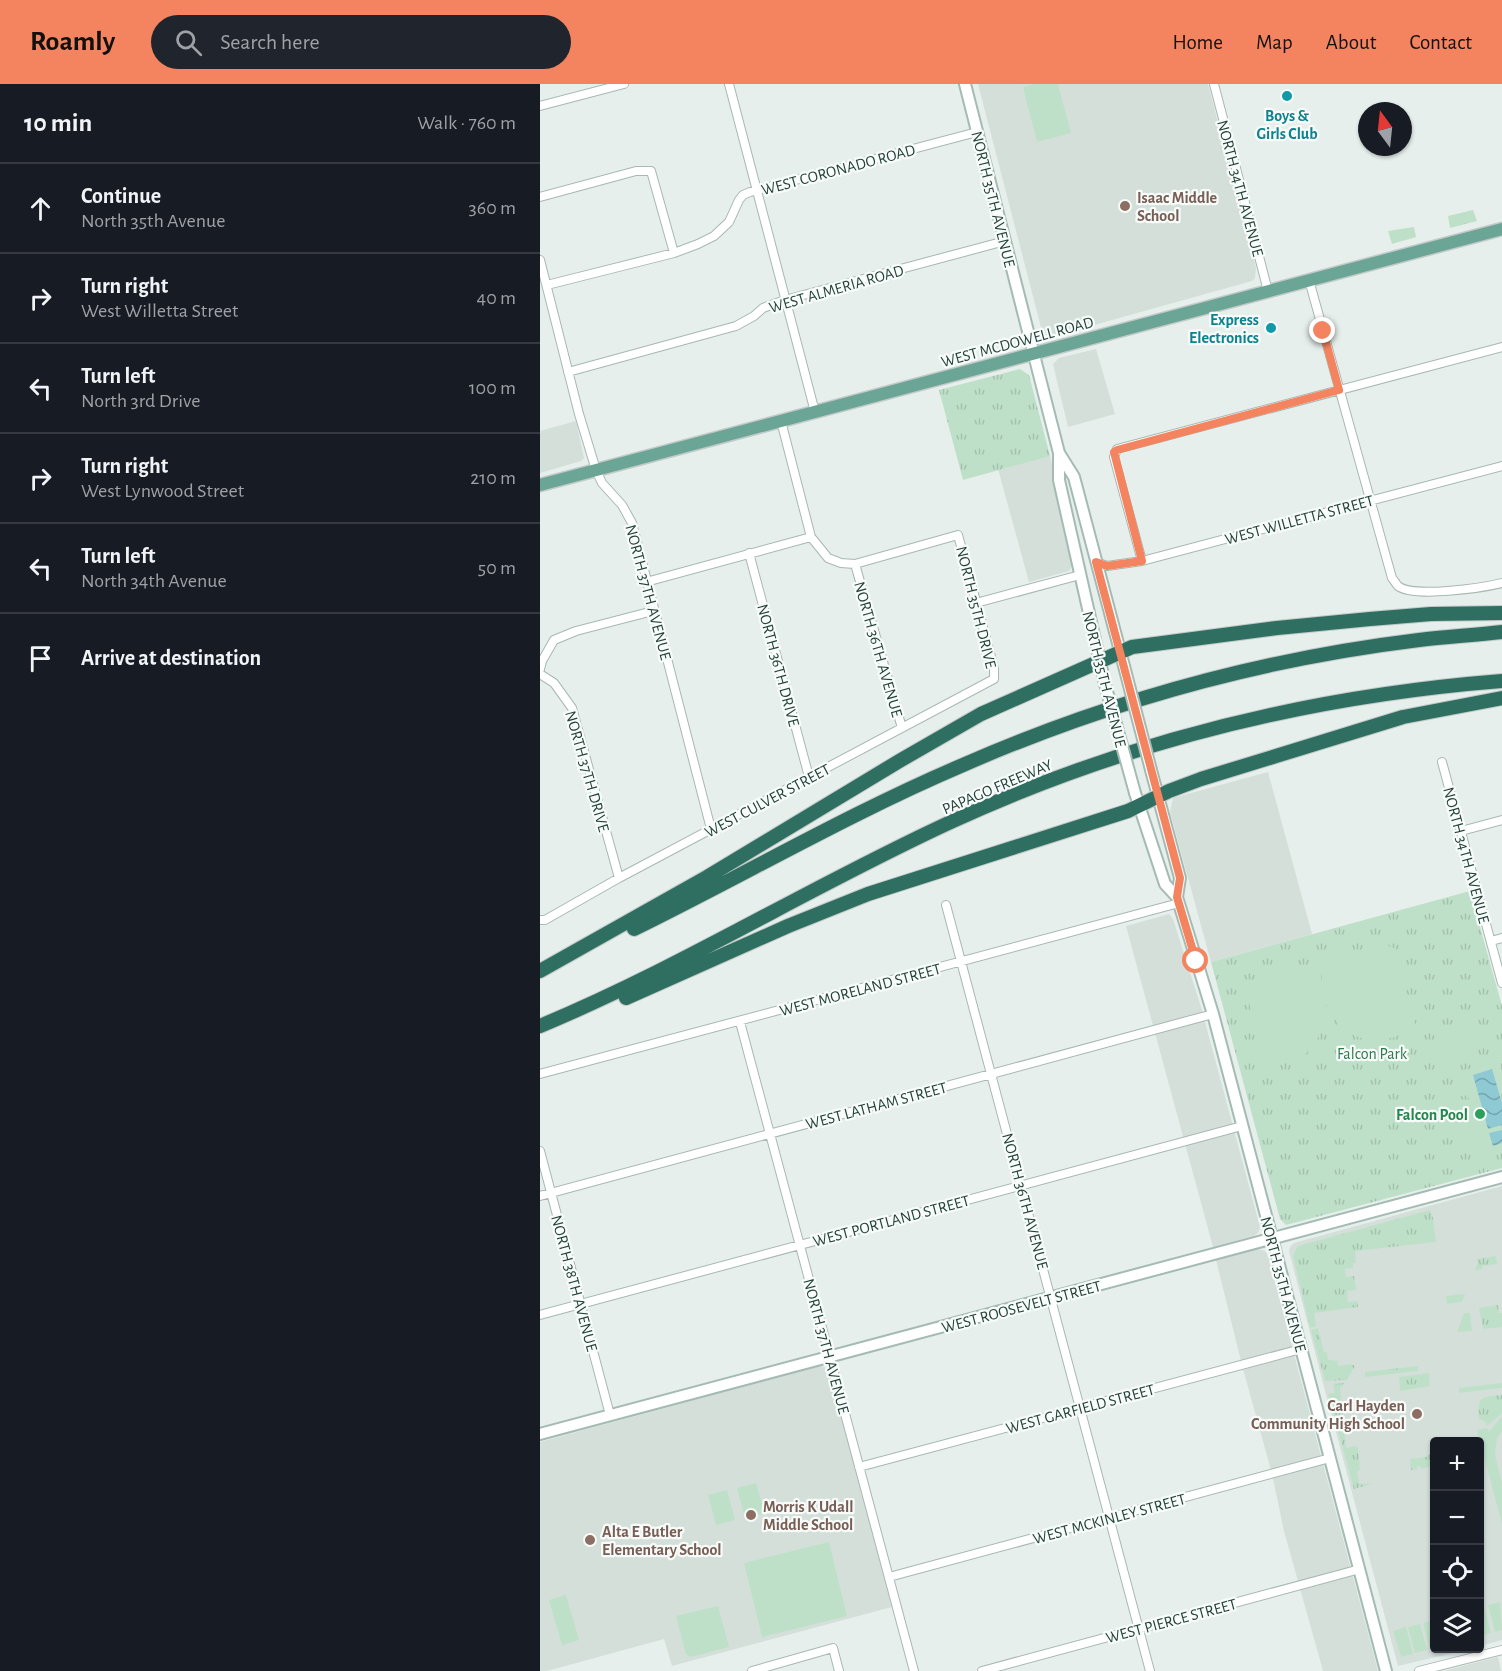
<!DOCTYPE html>
<html lang="en">
<head>
<meta charset="utf-8">
<style>
	:root { --surface:#171b24; --page:#20242c; --text:#f1f3f6; --muted:#9ea1a6; --line:#363941; --accent:#f4845f }
	body { margin:0; font-family:"Alegreya Sans",sans-serif; background:var(--page); color:var(--text) }
	.controls { position:absolute; right:18px; bottom:18px; display:grid; overflow:hidden; border-radius:6px; box-shadow:0 2px 4px #0004 }
	.controls button { width:54px; height:54px; display:grid; place-items:center; padding:0; border:0; border-bottom:2px solid var(--line); background:var(--surface); color:var(--text); font:30px sans-serif }
	.compass { position:absolute; left:818px; top:18px; width:54px; height:54px; border-radius:50%; background:var(--surface); box-shadow:0 2px 4px #0004; rotate:345deg }
	.stop { position:absolute; width:18px; height:18px; margin:-14px; border:4px solid #f4845f; border-radius:50%; background:#fff }
	.stop.end { background:#f4845f; border-color:#fff; box-shadow:0 2px 6px #0008 }
	.list { margin:0; padding:0; list-style:none }
	h2 { display:flex; justify-content:space-between; align-items:center; height:78px; margin:0; padding:0 24px; font-size:26px }
	h2 small { font-size:20px; font-weight:400; color:var(--muted) }
	.list li { display:grid; grid-template-columns:39px 1fr auto; gap:18px; align-items:center; box-sizing:border-box; height:90px; padding:0 24px; border-top:2px solid var(--line) }
	.list b { display:block; font-size:22px; white-space:nowrap }
	.list p { margin:0; font-size:20px; white-space:nowrap; color:var(--muted) }
	.list em { font-size:20px; font-style:normal; color:var(--muted) }
	.icon { flex:none; width:33px; height:33px; fill:none; stroke:currentColor; stroke-width:2; stroke-linecap:round; stroke-linejoin:round }
	.map { position:relative; flex:none; width:962px; height:1587px; overflow:hidden }
	header { display:flex; align-items:center; gap:36px; box-sizing:border-box; height:84px; padding:0 30px; background:var(--accent); color:#111 }
	header strong { font-size:28px }
	nav { display:flex; gap:33px; margin-inline-start:auto; font-size:21px }
	.search { width:420px; height:54px; background:var(--page); display:flex; align-items:center; gap:15px; box-sizing:border-box; padding:0 21px; border-radius:33px; color:var(--muted); font-size:22px }
	main { display:flex }
	aside { flex:1; background:var(--surface) }
	.map>svg:first-child { display:block }
</style>
</head>
<body>
<header>
<strong>Roamly</strong>
<div class="search"><svg class="icon" aria-label="search" viewBox="0 0 24 24"><circle cx="10" cy="10" r="6"/><path d="M15 15l6 6"/></svg>Search here</div>
<nav><a>Home</a><a>Map</a><a>About</a><a>Contact</a></nav>
</header>
<main>
<aside>
<h2>10 min<small>Walk · 760 m</small></h2>
<ul class="list">
<li><svg class="icon" aria-label="ahead" viewBox="0 0 24 24"><path d="M12 20V5M6 11l6-6 6 6"/></svg><div><b>Continue</b><p>North 35th Avenue</p></div><em>360 m</em></li>
<li><svg class="icon" aria-label="right" viewBox="0 0 24 24"><path d="M7 20v-9h11M14 6l5 5-5 5"/></svg><div><b>Turn right</b><p>West Willetta Street</p></div><em>40 m</em></li>
<li><svg class="icon" aria-label="left" viewBox="0 0 24 24"><path d="M17 20v-9H6M10 6l-5 5 5 5"/></svg><div><b>Turn left</b><p>North 3rd Drive</p></div><em>100 m</em></li>
<li><svg class="icon" aria-label="right" viewBox="0 0 24 24"><path d="M7 20v-9h11M14 6l5 5-5 5"/></svg><div><b>Turn right</b><p>West Lynwood Street</p></div><em>210 m</em></li>
<li><svg class="icon" aria-label="left" viewBox="0 0 24 24"><path d="M17 20v-9H6M10 6l-5 5 5 5"/></svg><div><b>Turn left</b><p>North 34th Avenue</p></div><em>50 m</em></li>
<li><svg class="icon" aria-label="arrive" viewBox="0 0 24 24"><path d="M6 21V4h12l-3 4 3 4H6"/></svg><div><b>Arrive at destination</b></div></li>
</ul>
</aside>
<div class="map">
<svg width="962" height="1587" viewBox="0 0 962 1587">
	<defs>
		<pattern id="grass-tufts" width="24" height="20" patternUnits="userSpaceOnUse" patternTransform="scale(1.5)"><rect width="24" height="20" fill="#bfe0c8"/><path d="M3 7l-1-3M5 7V3M7 7l1-3M15 17l-1-3M17 17v-4M19 17l1-3" fill="none" stroke="#a4c1ad"/></pattern>
		<pattern id="water-waves" width="16" height="10" patternUnits="userSpaceOnUse" patternTransform="scale(1.5)"><rect width="16" height="10" fill="#8ec9d4"/><path d="M0 5q4-4 8 0t8 0" fill="none" stroke="#74a5ad"/></pattern>
	</defs>
	<rect width="100%" height="100%" fill="#e6efeb"/>
	<path fill="#d4dfda" d="M438 0H668L716 184 715 194 712 197 511 253 503 251Z
		M556 265 575 330 528 343 513 280 519 274Z
		M36 337 44 374 41 377 0 389V347Z
		M510 372 533 480 529 487 489 498 458 385Z
		M728 688 772 850 671 878 630 728 633 714Z
		M629 830 633 835 661 923 720 1143 718 1149 713 1152 673 1163 586 842Z
		M962 1102V1556L940 1562V1358H894V1564L929 1565 858 1582 784 1303 749 1167 750 1163 754 1159Z
		M717 1165 725 1167 728 1172 838 1587H783L744 1447 732 1390 702 1281 676 1176Z
		M280 1282 286 1284 290 1290 352 1523 132 1582 124 1555 7 1587H0V1358Z
		M958 1573 961 1587H903Z"/>
	<path fill="url(#grass-tufts)" d="M933 126 937 137 910 144 908 132Z
		M874 143 876 153 852 160 848 147Z
		M480 285 489 291 510 372 423 396 399 306Z
		M930 807 962 922V1084L746 1141 740 1135 671 878Z
		M890 1126 893 1133 896 1158 815 1167 816 1179H813V1184L805 1185 806 1193 814 1192 816 1206 807 1207 808 1218 817 1217 818 1223 774 1229 776 1242 770 1244 753 1172 758 1162Z
		M956 1172 957 1180 942 1182V1185L935 1186 938 1178 936 1175Z
		M925 1210 922 1218 907 1220 906 1212Z
		M958 1221 959 1229H962V1243L943 1245 939 1224Z
		M924 1229H930L932 1247 917 1248Z
		M778 1244 784 1268H787L788 1276 797 1277 798 1282 812 1280 815 1282 807 1296 785 1297 771 1246Z
		M878 1282V1287L825 1293V1288Z
		M889 1289 890 1302 860 1307 859 1293Z
		M804 1299 800 1305 806 1364 815 1362 818 1364 820 1386 817 1387 819 1400 834 1399 814 1405 788 1310 795 1309 793 1300Z
		M962 1299V1304L919 1309V1304Z
		M962 1311V1329L947 1342 946 1338 939 1335C937 1312 941 1313 962 1311Z
		M894 1367V1381L881 1385 880 1382H877V1385L871 1386 870 1375 886 1373Z"/>
	<path fill="#bfe0c8" d="M495 0H518L531 49 497 58 483 3Z
		M849 862 856 865 876 944 852 954 823 955 800 945 786 916 787 941 766 970 727 984 705 905 709 897 778 879 785 911 779 879Z
		M933 937 941 965 925 969 917 942Z
		M915 941 922 970 901 975 893 947Z
		M961 976 962 1067 937 1074 934 1060 927 1062 923 1046H920L917 1036 919 1035 916 1024 930 1020 928 1011 917 1013 913 996 916 995 914 989Z
		M962 1332V1347L957 1354 955 1370 962 1399V1440L937 1346 947 1344 949 1348Z
		M216 1399 225 1429 205 1434 197 1404Z
		M187 1406 195 1436 176 1441 168 1411Z
		M289 1458 307 1532 222 1553 204 1479Z
		M26 1511 39 1556 22 1561 9 1516Z
		M960 1518 962 1546 955 1548 948 1521Z
		M178 1522 189 1563 150 1573 146 1570 136 1532Z
		M944 1522 951 1549 940 1552V1524Z
		M894 1536V1564L890 1565 883 1539Z
		M880 1540 887 1566 875 1569 868 1543Z
		M866 1543 873 1570 861 1573 853 1547Z"/>
	<path fill="url(#water-waves)" d="M952 985 962 1019V1041L948 1045 933 991Z
		M962 1046V1059L953 1062 949 1049Z"/>
	<g fill="none" stroke-linecap="round" stroke-linejoin="round">
		<defs>
			<path id="street" d="M189 0 275 328
				M674 0 728 207
				M0 22 84 0
				M0 113 96 87H111L134 169
				M0 176 39 330 56 386 62 399 82 421 92 439 171 745
				M769 196 852 494C853 495 857 501 858 502 873 514 942 504 962 499
				M7 201 134 169 158 160 174 152 189 138 199 116 203 111 210 108 437 48
				M28 288 196 242 214 232 223 224 245 216 465 157
				M209 469 269 693
				M602 477 574 373 577 365 962 263
				M556 478 567 482 602 477 962 382
				M315 480 362 644
				M106 498 271 453
				M436 519 540 491
				M0 585 2 577 14 556 36 547 113 527
				M0 590 14 599 32 624 79 794
				M902 678 962 899
				M921 747 962 736
				M406 821 610 1587
				M0 836H5L79 794 454 595V584L418 451 315 480 301 479 288 474 271 453 241 337
				M951 857 962 854
				M200 938 374 1587
				M0 990 639 819
				M0 1067 70 1331
				M0 1112 673 930
				M0 1231 702 1042
				M319 1383 761 1265
				M349 1493 790 1374
				M212 1587 293 1564 299 1587
				M442 1587 820 1485
				M879 1587 962 1566"/>
			<path id="secondary" d="M425 0 519 369V396L565 600
				M519 369 534 393 584 582
				M611 686 640 794 637 813 673 930 846 1587
				M595 709 625 800 637 813
				M0 1350 962 1093"/>
			<path id="primary" d="M0 401 962 145"/>
			<path id="highway" d="M94 845C204 791 310 729 423 681 567 618 722 575 879 556 906 553 934 551 962 548
				M0 887 167 793 361 676 441 630 592 563 737 544 830 535 891 530 962 529
				M86 914 248 842 328 810 588 727 629 707 661 695 863 633 962 614
				M0 942C142 883 273 801 413 737 587 657 771 612 962 597"/>
		</defs>
		<use href="#street" stroke="#a8b8b2" stroke-width="10"/>
		<use href="#secondary" stroke="#a4bbb3" stroke-width="14"/>
		<use href="#primary" stroke="#c2cac8" stroke-width="15"/>
		<use href="#highway" stroke="#c2cac8" stroke-width="16"/>
		<use href="#street" stroke="#fff" stroke-width="8"/>
		<use href="#secondary" stroke="#fff" stroke-width="10"/>
		<use href="#primary" stroke="#6aa596" stroke-width="12"/>
		<use href="#highway" stroke="#2f6f62" stroke-width="14"/>
		<defs>
			<path id="secondary-bridge" d="M584 582 611 686
				M565 600 595 709"/>
		</defs>
		<use href="#secondary-bridge" stroke="#a4bbb3" stroke-width="14" stroke-linecap="butt"/>
		<use href="#secondary-bridge" stroke="#fff" stroke-width="10"/>
	</g>
	<g fill="none" stroke-linecap="round" stroke-linejoin="round">
		<path stroke="#f4845f" stroke-width="8" d="M656 877 637 813 640 794 556 478 567 482 602 477 574 368 577 366 799 306 783 247"/>
	</g>
	<g fill="#0f9aa8" stroke="#f7fbf9" stroke-width="2">
		<circle cx="747" cy="12" r="6"/>
		<circle cx="731" cy="244" r="6"/>
	</g>
	<g fill="#8d6e63" stroke="#f7fbf9" stroke-width="2">
		<circle cx="585" cy="122" r="6"/>
		<circle cx="877" cy="1330" r="6"/>
		<circle cx="211" cy="1431" r="6"/>
		<circle cx="50" cy="1456" r="6"/>
	</g>
	<circle fill="#2e9e5b" stroke="#f7fbf9" stroke-width="2" cx="940" cy="1030" r="6"/>
	<g text-anchor="middle" stroke-width="4.5" stroke-linejoin="round" paint-order="stroke">
		<g font-size="16" font-weight="bold" fill="#0d838f" stroke="#f7fbf9">
			<text x="747" y="37">Boys &amp;<tspan x="747" dy="18">Girls Club</tspan></text>
			<text x="719" y="241" text-anchor="end">Express<tspan x="719" dy="18">Electronics</tspan></text>
		</g>
		<g font-size="16" fill="#24423a" stroke="#f7fbf9">
			<text transform="translate(298 85) rotate(-15)" y="6">WEST CORONADO ROAD</text>
			<text transform="translate(701 104) rotate(75)" y="6">NORTH 34TH AVENUE</text>
			<text transform="translate(454 115) rotate(76)" y="6">NORTH 35TH AVENUE</text>
			<text transform="translate(296 204) rotate(-16)" y="6">WEST ALMERIA ROAD</text>
			<text transform="translate(477 257) rotate(-15)" y="6">WEST MCDOWELL ROAD</text>
			<text transform="translate(759 435) rotate(-15)" y="6">WEST WILLETTA STREET</text>
			<text transform="translate(109 508) rotate(75)" y="6">NORTH 37TH AVENUE</text>
			<text transform="translate(437 523) rotate(76)" y="6">NORTH 35TH DRIVE</text>
			<text transform="translate(339 565) rotate(74)" y="6">NORTH 36TH AVENUE</text>
			<text transform="translate(239 581) rotate(75)" y="6">NORTH 36TH DRIVE</text>
			<text transform="translate(565 595) rotate(76)" y="6">NORTH 35TH AVENUE</text>
			<text transform="translate(48 687) rotate(74)" y="6">NORTH 37TH DRIVE</text>
			<text transform="translate(457 702) rotate(-23)" y="6">PAPAGO FREEWAY</text>
			<text transform="translate(227 716) rotate(-28)" y="6">WEST CULVER STREET</text>
			<text transform="translate(927 771) rotate(75)" y="6">NORTH 34TH AVENUE</text>
			<text transform="translate(320 905) rotate(-15)" y="6">WEST MORELAND STREET</text>
			<text transform="translate(336 1021) rotate(-15)" y="6">WEST LATHAM STREET</text>
			<text transform="translate(486 1117) rotate(75)" y="6">NORTH 36TH AVENUE</text>
			<text transform="translate(351 1136) rotate(-15)" y="6">WEST PORTLAND STREET</text>
			<text transform="translate(35 1199) rotate(75)" y="6">NORTH 38TH AVENUE</text>
			<text transform="translate(744 1200) rotate(75)" y="6">NORTH 35TH AVENUE</text>
			<text transform="translate(481 1222) rotate(-15)" y="6">WEST ROOSEVELT STREET</text>
			<text transform="translate(287 1262) rotate(75)" y="6">NORTH 37TH AVENUE</text>
			<text transform="translate(540 1324) rotate(-15)" y="6">WEST GARFIELD STREET</text>
			<text transform="translate(569 1434) rotate(-15)" y="6">WEST MCKINLEY STREET</text>
			<text transform="translate(631 1536) rotate(-15)" y="6">WEST PIERCE STREET</text>
		</g>
		<g font-size="16" font-weight="bold" fill="#785e54" stroke="#f7fbf9" text-anchor="start">
			<text x="597" y="119">Isaac Middle<tspan x="597" dy="18">School</tspan></text>
			<text x="865" y="1327" text-anchor="end">Carl Hayden<tspan x="865" dy="18">Community High School</tspan></text>
			<text x="223" y="1428">Morris K Udall<tspan x="223" dy="18">Middle School</tspan></text>
			<text x="62" y="1453">Alta E Butler<tspan x="62" dy="18">Elementary School</tspan></text>
		</g>
		<g font-size="16" fill="#2d7a4b" stroke="#f7fbf9">
			<text x="832" y="975">Falcon Park</text>
		</g>
		<g font-size="16" font-weight="bold" fill="#27864d" stroke="#f7fbf9" text-anchor="end">
			<text x="928" y="1036">Falcon Pool</text>
		</g>
	</g>
</svg>
<div class="controls">
<button>+</button>
<button>−</button>
<button><svg class="icon" aria-label="locate" viewBox="0 0 24 24"><circle cx="12" cy="12" r="6"/><path d="M12 2v4M12 18v4M2 12h4M18 12h4"/></svg></button>
<button><svg class="icon" aria-label="layers" viewBox="0 0 24 24"><path d="M12 4l9 5-9 5-9-5zM3 14l9 5 9-5"/></svg></button>
</div>
<svg class="compass" viewBox="-18 -18 36 36"><path d="M0-13l5 13h-10z" fill="#e53935"/><path d="M0 13l5-13h-10z" fill="#9ea1a6"/></svg>
<div class="stop" style="left:656px;top:877px"></div>
<div class="stop end" style="left:783px;top:247px"></div>
</div>
</main>
</body>
</html>
